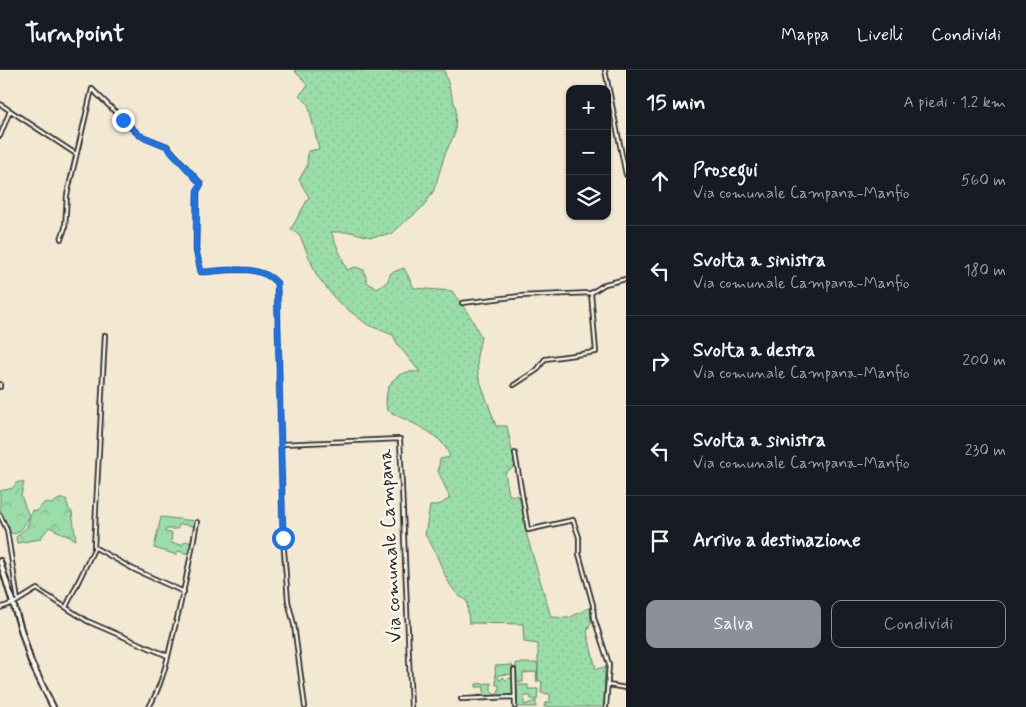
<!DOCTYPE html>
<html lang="it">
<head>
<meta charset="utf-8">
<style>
	:root { --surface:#171b24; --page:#242831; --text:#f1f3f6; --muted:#9ea1a6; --line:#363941; --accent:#8c9099 }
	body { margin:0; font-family:Mynerve,sans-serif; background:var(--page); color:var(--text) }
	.controls { position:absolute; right:15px; top:15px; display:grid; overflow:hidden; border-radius:10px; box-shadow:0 1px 4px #0004 }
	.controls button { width:45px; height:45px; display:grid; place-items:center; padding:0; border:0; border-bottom:1px solid var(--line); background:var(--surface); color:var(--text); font:25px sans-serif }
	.stop { position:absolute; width:15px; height:15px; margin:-11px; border:4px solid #1a73e8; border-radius:50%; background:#fff }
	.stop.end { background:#1a73e8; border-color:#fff; box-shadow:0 1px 5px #0008 }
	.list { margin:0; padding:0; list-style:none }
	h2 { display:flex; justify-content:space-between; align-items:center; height:65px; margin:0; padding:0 20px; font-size:21px }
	h2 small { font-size:16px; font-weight:400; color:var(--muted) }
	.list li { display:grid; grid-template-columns:32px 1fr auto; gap:15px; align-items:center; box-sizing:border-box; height:90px; padding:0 20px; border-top:1px solid var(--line) }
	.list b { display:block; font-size:19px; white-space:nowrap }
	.list p { margin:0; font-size:16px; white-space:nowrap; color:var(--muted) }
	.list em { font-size:16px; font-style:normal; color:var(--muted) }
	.actions { display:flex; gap:10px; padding:15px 20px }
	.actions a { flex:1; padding:11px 0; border:1px solid var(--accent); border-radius:10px; text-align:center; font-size:18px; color:var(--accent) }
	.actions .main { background:var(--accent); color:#fff }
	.icon { flex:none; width:28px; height:28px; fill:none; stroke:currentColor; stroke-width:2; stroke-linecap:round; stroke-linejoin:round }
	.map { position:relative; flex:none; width:626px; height:637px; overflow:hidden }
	header { display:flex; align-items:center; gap:30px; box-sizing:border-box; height:70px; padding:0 25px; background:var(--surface); border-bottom:1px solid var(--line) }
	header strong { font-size:24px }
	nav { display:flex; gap:28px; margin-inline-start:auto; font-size:18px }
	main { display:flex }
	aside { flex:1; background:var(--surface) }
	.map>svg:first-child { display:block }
</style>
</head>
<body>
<header>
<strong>Turnpoint</strong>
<nav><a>Mappa</a><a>Livelli</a><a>Condividi</a></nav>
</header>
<main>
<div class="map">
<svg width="626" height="637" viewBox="0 0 626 637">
	<defs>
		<pattern id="grass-dots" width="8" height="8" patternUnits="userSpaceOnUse" patternTransform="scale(1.25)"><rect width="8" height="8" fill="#9adda8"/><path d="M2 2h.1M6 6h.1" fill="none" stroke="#85be91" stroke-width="1.8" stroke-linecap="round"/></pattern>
		<pattern id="forest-crowns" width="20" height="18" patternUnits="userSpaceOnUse" patternTransform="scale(1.25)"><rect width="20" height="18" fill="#9adda8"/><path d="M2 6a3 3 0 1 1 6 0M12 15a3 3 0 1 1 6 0" fill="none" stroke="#85be91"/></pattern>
	</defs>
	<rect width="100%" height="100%" fill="#f3e8d2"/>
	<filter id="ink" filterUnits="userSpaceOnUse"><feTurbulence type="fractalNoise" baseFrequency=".02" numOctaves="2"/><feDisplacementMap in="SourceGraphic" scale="10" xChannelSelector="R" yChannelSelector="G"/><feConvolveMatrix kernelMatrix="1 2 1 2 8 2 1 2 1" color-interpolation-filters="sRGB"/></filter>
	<g filter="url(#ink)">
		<path fill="url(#grass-dots)" stroke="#62846a" d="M294 0H444L456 39 455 63 445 84 434 120 424 136 391 164 371 167 350 162H331L347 200 355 197 364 200 367 212 377 219 387 212 391 203 404 198 414 218 452 221 472 249 481 267 477 286 478 305 496 356H507L515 396 505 403 509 425 521 426 527 466 551 547 569 548 590 537 591 553 587 562 596 599 605 597 604 637H544L545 633 550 632V624L541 623 542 612 538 610V574L524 572 523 554 469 553 467 531C443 519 441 484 425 465L430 436 441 434 450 428 438 401 440 389 450 387C442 361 408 353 387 340 384 326 388 308 404 303 409 301 415 302 420 302L398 275 393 265 368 255 338 232 317 206 300 166 291 159 309 127 299 110 307 96 308 81 319 79 308 34 299 25 308 16Z"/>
		<path fill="url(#forest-crowns)" stroke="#62846a" d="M20 412 24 413 21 425 29 447 21 460 15 464 9 462 0 439V421L13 418 16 413Z
			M59 429H66L69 440 72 442 76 470 49 457 40 469 17 473 16 467 27 457 32 440 37 441 45 432 52 434Z"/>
		<path fill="#9adda8" stroke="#62846a" d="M161 447 195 451 194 456 180 454 177 459H166L165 462 172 463 171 473 182 475 185 471 192 473 189 484 178 481 177 485 154 478Z
			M516 593H538L537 612 536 602 523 603V612H517Z
			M512 595 513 604 498 605 499 610 502 609 503 607 506 610 513 607V625L476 626 484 624V617H476V614L491 613V621L495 625 499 622V615H496L495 596Z
			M517 615H528V619H538L537 630 531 629V626H524V635L536 631V637H517Z"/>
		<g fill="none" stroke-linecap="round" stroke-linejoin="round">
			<defs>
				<path id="street" d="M605 0 626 105
					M92 19 139 65 167 76 201 114 197 121 196 180 201 202C224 201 260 193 277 213L283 468 288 531 294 555 305 637
					M0 34 76 84
					M0 66 10 41
					M61 169 65 158 67 125 92 19
					M462 233 520 226 591 223
					M105 265 94 477 133 499 184 522
					M0 314V317
					M514 315 537 300 545 289 596 282 591 223 605 214 626 209
					M282 374 400 369 411 637
					M515 383 528 460 573 450 579 467V484L593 535 594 548 609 594 606 637
					M0 445 7 460 18 531
					M66 537 94 479
					M0 538 16 532 37 519 87 551 168 586
					M514 600 515 637
					M608 615 626 618
					M461 629 515 627
					M149 637C161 617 167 592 172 569 182 530 190 491 197 452"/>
				<path id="secondary" d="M0 491 31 592 53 637"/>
			</defs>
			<use href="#street" stroke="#2b2b2b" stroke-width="6"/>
			<use href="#secondary" stroke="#2b2b2b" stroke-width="8"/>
			<use href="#street" stroke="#fbf7ec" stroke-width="2.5"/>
			<use href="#secondary" stroke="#fbf7ec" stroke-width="4"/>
		</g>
	</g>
	<g fill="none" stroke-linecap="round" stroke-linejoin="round" filter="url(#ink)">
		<path stroke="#1a73e8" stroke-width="6" d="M123 50 139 65 166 76 201 114 197 121 196 180 201 202C224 201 260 193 277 213L283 468"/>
	</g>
	<g text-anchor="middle" stroke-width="4.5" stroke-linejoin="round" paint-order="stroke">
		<g font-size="19" fill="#2b2b2b" stroke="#fbf7ec">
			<text transform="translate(389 476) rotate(-93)" y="7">Via comunale Campana</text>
		</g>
	</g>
</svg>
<div class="controls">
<button>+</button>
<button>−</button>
<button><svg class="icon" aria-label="layers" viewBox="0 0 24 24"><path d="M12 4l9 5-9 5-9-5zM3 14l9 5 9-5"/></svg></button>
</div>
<div class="stop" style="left:283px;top:468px"></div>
<div class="stop end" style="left:123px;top:50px"></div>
</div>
<aside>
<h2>15 min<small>A piedi · 1.2 km</small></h2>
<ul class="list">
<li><svg class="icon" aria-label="ahead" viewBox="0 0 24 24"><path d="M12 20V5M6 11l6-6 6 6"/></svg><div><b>Prosegui</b><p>Via comunale Campana-Manfio</p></div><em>560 m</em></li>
<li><svg class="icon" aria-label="left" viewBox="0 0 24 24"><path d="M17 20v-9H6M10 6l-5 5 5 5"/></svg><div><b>Svolta a sinistra</b><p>Via comunale Campana-Manfio</p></div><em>180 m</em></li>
<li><svg class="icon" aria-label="right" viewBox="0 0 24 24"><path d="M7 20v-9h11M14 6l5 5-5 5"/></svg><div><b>Svolta a destra</b><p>Via comunale Campana-Manfio</p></div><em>200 m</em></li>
<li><svg class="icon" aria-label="left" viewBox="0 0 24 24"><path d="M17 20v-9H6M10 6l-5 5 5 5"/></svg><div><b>Svolta a sinistra</b><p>Via comunale Campana-Manfio</p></div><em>230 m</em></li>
<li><svg class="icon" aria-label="arrive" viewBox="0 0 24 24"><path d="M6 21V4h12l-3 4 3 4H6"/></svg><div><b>Arrivo a destinazione</b></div></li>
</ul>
<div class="actions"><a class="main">Salva</a><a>Condividi</a></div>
</aside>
</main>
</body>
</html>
